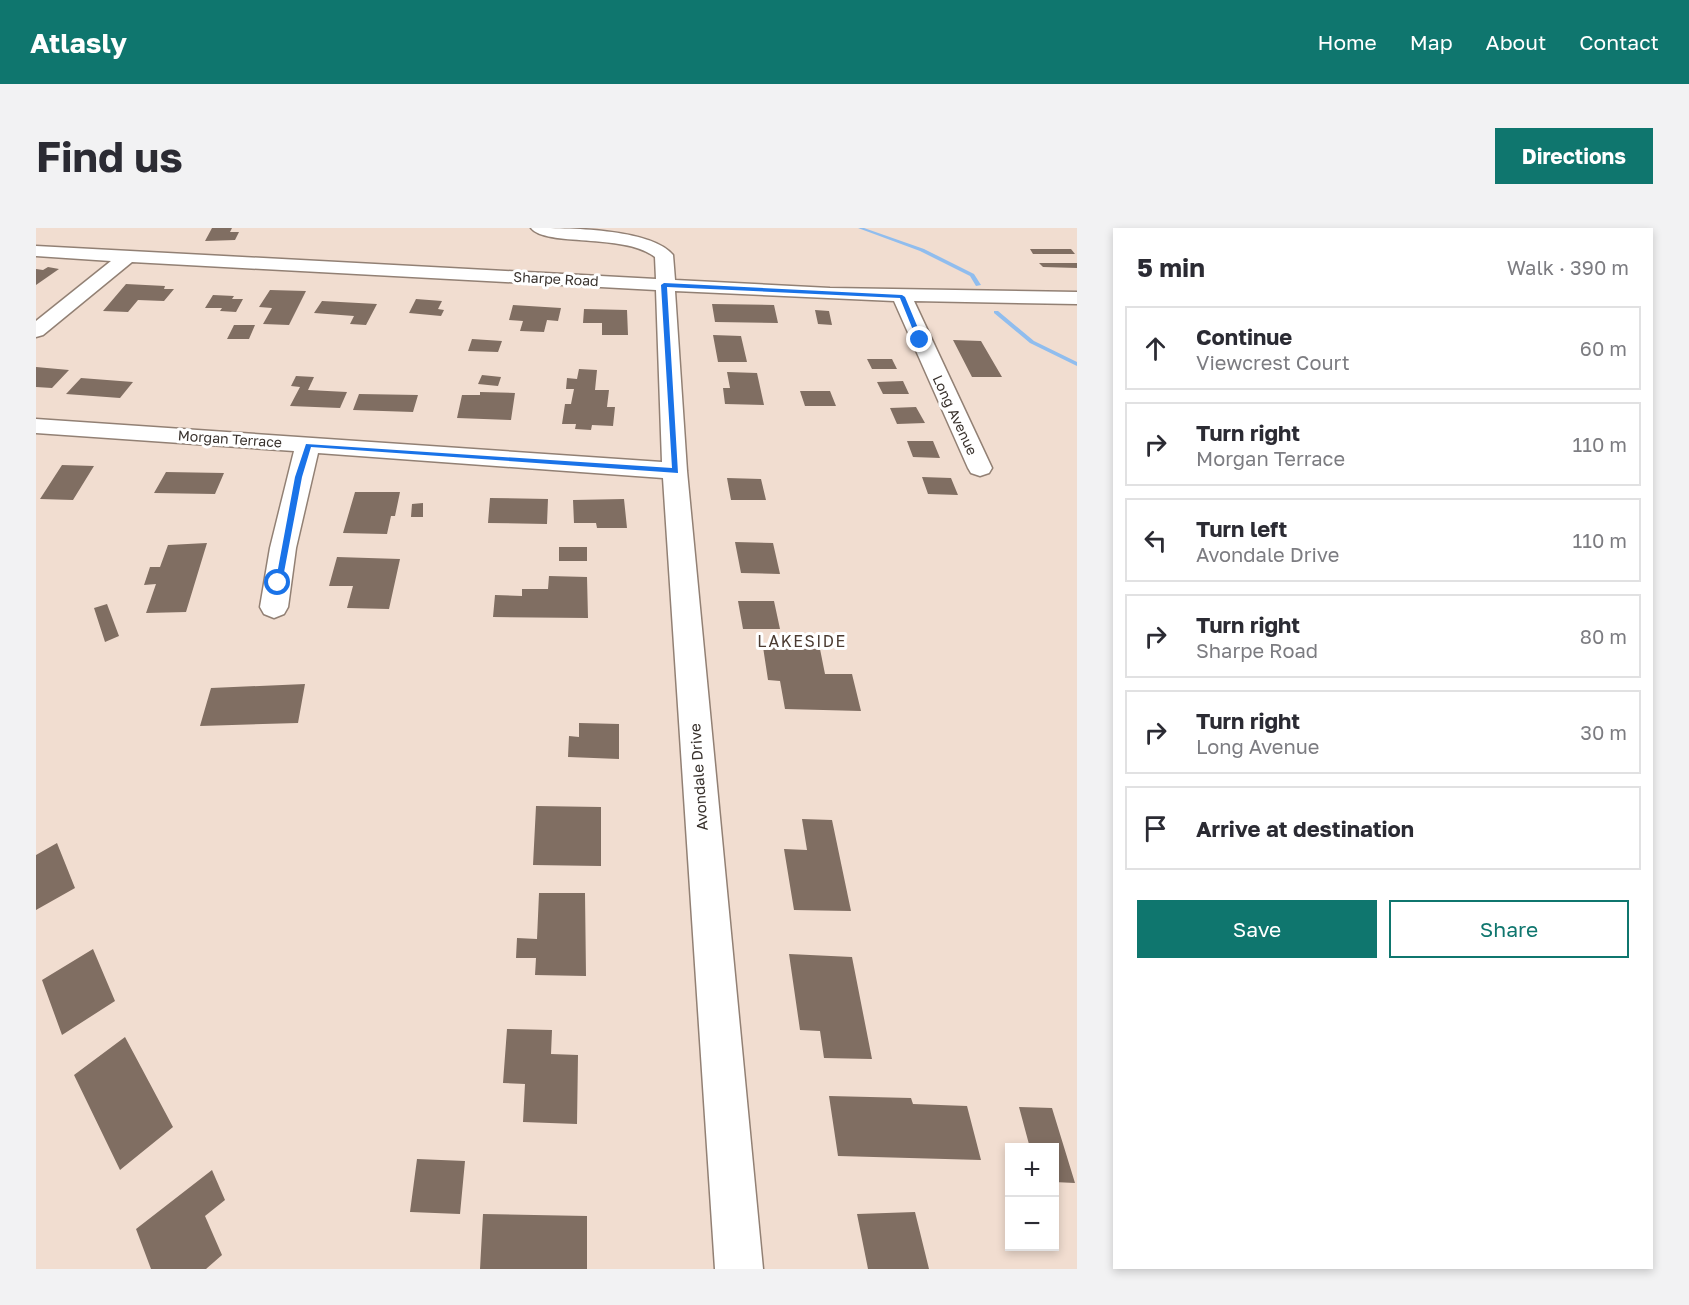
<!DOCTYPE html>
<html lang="en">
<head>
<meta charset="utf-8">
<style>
	:root { --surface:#fff; --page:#f2f2f3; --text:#2b2b33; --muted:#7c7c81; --line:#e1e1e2; --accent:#0f766e }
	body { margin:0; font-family:"Golos Text",sans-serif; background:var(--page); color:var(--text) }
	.controls { position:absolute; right:18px; bottom:18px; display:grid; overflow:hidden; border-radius:0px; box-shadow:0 3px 9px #0003 }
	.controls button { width:54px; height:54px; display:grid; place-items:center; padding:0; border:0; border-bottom:2px solid var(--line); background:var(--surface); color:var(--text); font:30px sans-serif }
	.stop { position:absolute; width:18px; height:18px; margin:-14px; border:4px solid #1a73e8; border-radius:50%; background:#fff }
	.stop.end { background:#1a73e8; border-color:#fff; box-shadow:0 2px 6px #0008 }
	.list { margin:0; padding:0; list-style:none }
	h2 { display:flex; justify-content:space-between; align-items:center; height:78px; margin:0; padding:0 24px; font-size:26px }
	h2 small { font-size:20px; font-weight:400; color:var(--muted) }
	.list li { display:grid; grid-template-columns:39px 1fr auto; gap:18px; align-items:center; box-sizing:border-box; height:84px; margin:0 12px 12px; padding:0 12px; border:2px solid var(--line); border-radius:0px }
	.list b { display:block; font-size:22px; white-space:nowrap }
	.list p { margin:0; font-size:20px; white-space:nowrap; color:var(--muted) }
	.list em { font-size:20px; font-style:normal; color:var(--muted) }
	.actions { display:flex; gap:12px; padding:18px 24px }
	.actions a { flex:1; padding:14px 0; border:2px solid var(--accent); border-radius:0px; text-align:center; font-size:21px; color:var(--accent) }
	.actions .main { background:var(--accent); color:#fff }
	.icon { flex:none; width:33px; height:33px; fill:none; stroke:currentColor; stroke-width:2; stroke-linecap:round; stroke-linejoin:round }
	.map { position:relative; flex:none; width:1041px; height:1041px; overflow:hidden; border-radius:0px }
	header { display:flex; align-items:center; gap:36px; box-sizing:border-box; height:84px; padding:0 30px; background:var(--accent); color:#fff }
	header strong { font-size:28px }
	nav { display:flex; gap:33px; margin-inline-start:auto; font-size:21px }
	.intro { display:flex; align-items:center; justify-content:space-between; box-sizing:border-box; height:144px; padding:0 36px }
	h1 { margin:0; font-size:42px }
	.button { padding:15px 27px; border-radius:0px; background:var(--accent); color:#fff; font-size:21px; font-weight:700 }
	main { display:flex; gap:36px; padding:0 36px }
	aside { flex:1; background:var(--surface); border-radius:0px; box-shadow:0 3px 9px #0003 }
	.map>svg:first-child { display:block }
</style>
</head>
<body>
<header>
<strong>Atlasly</strong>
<nav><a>Home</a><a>Map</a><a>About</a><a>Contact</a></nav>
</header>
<div class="intro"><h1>Find us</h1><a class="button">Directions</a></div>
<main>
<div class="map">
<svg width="1041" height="1041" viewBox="0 0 1041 1041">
	<rect width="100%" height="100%" fill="#f1ddd0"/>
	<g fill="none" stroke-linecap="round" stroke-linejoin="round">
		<path fill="#90bdee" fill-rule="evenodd" d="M822 0H828L888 21 938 46 945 57 940 58 934 48 884 23Z
			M958 83H962L998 113 1041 134V138L994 115 958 85Z"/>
	</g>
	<path fill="#806e62" d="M176 0H196L194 4H203L199 12 169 13Z
		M994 21H1035L1039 26H997Z
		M1003 35H1041V40L1007 39Z
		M12 39 23 41 0 57V41L7 42Z
		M90 56 129 58 128 61H138L128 73 102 72 92 84 67 83Z
		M234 62 270 63 253 97 227 96 236 80 223 79Z
		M177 67 198 68 196 71H207L200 84 184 83 186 80H169Z
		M380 71 406 73 402 81 408 82 405 88 373 85Z
		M286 73 341 76 330 97 314 96 318 88 278 85Z
		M676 76 738 77 742 95 679 94Z
		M477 77 525 80 522 93 511 92 508 104 484 103 487 93 473 92Z
		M548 81 591 82 592 107H566V95H547Z
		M779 82 793 83 796 97 782 96Z
		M198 97H219L213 111H191Z
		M677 107 705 108 711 134H682Z
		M436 111 466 113 462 124 432 123Z
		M917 112 945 113 966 149H936Z
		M831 131H856L861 141H836Z
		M0 139 33 142 16 160 0 159Z
		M543 141 561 142 559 162H573L571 179H579L577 198 556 197 555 202 539 201 540 196H526L529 176H535L538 161H530L531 150 541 151Z
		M691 144 721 145 728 177 689 176 687 160H694Z
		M446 147 465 149 462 158 442 156Z
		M260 148 278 149 272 162 311 164 304 180 254 178 264 159 255 158Z
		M45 150 97 154 84 170 30 166Z
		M867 153 873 166H847L841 154Z
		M764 163H794L800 178H769Z
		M444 164 479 165 475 192 421 190 426 167H444Z
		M323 166 382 167 377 184 317 182Z
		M880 179 889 195 861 196 854 180Z
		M871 213H897L904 230 877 229Z
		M26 237 58 238 37 272 4 271Z
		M130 244 188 245 179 266 118 265Z
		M886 249 915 250 922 267 892 266Z
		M691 250 725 251 730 272H695Z
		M319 264H364L359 288H355L351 306 307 305Z
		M454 270 512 271 511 296 452 295Z
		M588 271 591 300H561L560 295H538L537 272Z
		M387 275V289H375L376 276Z
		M699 314 737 315 744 346 705 345Z
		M171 315 150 384 110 385 120 356 108 357 114 339H124L132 317Z
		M523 319H551V333H523Z
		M301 329 364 331 353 381 311 380 317 358H293Z
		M513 348 551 349 552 390 457 389 459 367 486 368V361H512Z
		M702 373H738L744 401H707Z
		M71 376 83 408 69 414 58 380Z
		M727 419 784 421 789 446H816L825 483 749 481 744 453 732 452Z
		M269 456 262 495 164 498 175 460Z
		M543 495 583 496V531L532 529 533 508 543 509Z
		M500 578 565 579V638L497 637Z
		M766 591 796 592 815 683 758 682 748 621 771 622Z
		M21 615 39 660 0 682V627Z
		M503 665H549L550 748 499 747 500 730H480L481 710 501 711Z
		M57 721 79 773 26 807 6 752Z
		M753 726 816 729 836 831 788 830 784 803 764 802Z
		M471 801 516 802 515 826 542 827 541 896 487 894 489 856 467 855Z
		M89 809 137 899 84 942 38 847Z
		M793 868 875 870 877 876 931 878 945 932 802 928Z
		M983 879 1016 880 1039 955 1018 954V920H994Z
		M381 931 429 933 424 986 374 984Z
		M176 942 189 972 169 988 186 1027 170 1041H115L100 1001Z
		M879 984 893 1041H832L821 986Z
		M447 986 551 988V1041H444Z"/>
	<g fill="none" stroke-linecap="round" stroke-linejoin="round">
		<defs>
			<path id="minor" d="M495 0C530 0 615 0 637 27L639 52 794 60 1041 64V76L878 73 956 240 953 245 944 248 935 245 932 240 858 73 639 63 651 243 727 1041H679L627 250 282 225 260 320 252 379 248 386 238 390 228 386 224 379 234 320 258 223 0 205V191L626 234 620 62 96 34 7 107 0 109V93L75 33 0 28V18L620 51 619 29C589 5 510 19 495 0Z"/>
		</defs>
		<use href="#minor" stroke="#928074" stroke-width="3"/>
		<use href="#minor" fill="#fff" fill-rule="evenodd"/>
	</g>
	<path fill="#1a73e8" d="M628 55 866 67 869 69 887 112 884 114 881 112 864 70 631 59 642 245 275 219 266 249 246 355 239 357 259 249 270 216 636 240 625 57Z"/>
	<g text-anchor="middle" stroke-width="6" stroke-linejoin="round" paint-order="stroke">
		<g font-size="14" fill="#38312c" stroke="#fff">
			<text transform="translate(520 51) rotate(3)" y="5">Sharpe Road</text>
			<text transform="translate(919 187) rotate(65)" y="5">Long Avenue</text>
			<text transform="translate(194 211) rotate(4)" y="5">Morgan Terrace</text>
		</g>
		<g font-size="15" fill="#38312c" stroke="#fff">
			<text transform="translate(663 549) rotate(-94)" y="5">Avondale Drive</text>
		</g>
		<g font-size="16" letter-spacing="1.5" fill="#4b3b31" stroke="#fff">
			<text x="766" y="419">LAKESIDE</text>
		</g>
	</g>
</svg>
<div class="controls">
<button>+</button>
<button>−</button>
</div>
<div class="stop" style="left:242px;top:355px"></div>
<div class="stop end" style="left:884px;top:112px"></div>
</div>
<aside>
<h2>5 min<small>Walk · 390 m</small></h2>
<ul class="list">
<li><svg class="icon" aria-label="ahead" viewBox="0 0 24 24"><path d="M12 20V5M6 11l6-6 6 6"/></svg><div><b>Continue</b><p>Viewcrest Court</p></div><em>60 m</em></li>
<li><svg class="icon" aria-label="right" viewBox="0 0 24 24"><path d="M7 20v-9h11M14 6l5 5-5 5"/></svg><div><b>Turn right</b><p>Morgan Terrace</p></div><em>110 m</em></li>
<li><svg class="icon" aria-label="left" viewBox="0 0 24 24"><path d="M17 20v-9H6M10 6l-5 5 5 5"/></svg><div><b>Turn left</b><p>Avondale Drive</p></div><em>110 m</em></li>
<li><svg class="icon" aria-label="right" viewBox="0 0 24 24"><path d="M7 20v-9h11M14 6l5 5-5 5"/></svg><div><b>Turn right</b><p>Sharpe Road</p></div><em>80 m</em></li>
<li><svg class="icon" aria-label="right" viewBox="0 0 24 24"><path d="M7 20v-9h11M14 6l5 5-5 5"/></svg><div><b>Turn right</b><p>Long Avenue</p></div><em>30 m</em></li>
<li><svg class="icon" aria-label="arrive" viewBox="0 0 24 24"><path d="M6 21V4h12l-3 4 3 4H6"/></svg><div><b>Arrive at destination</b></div></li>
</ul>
<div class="actions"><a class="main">Save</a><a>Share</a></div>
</aside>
</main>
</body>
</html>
